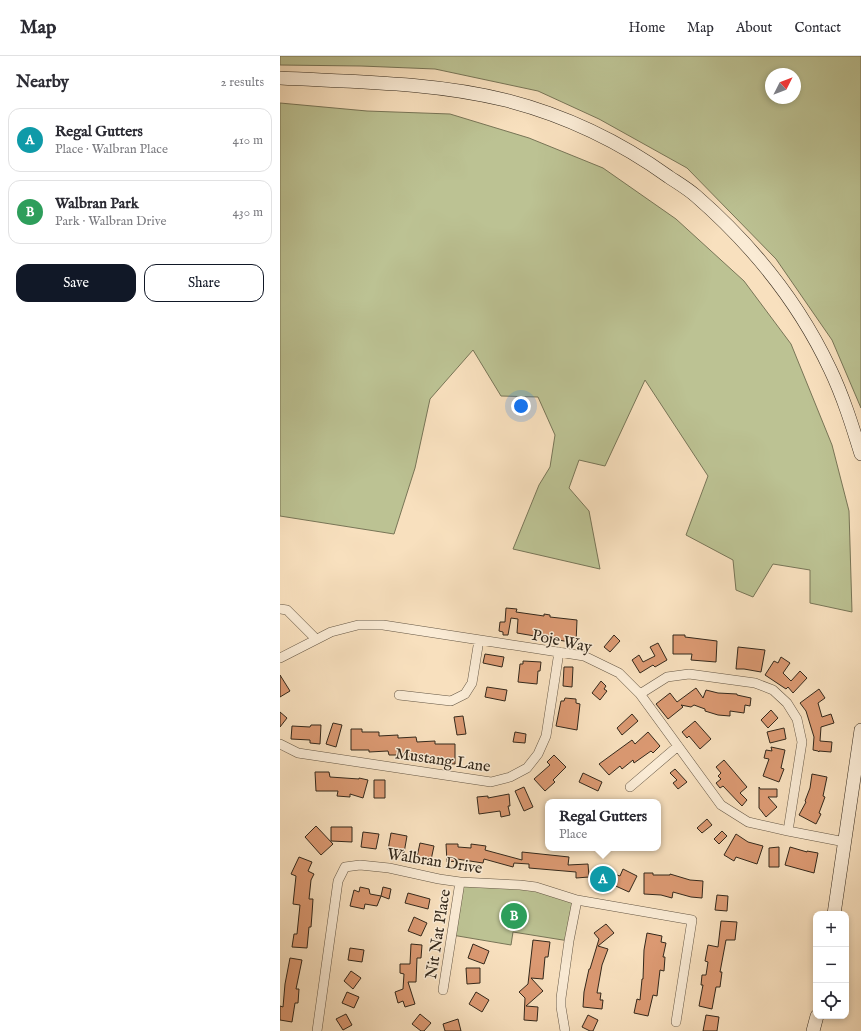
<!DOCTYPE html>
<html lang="en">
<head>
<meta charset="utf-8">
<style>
	:root { --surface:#fff; --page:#f2f2f3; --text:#2b2b33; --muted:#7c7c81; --line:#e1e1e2; --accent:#111827 }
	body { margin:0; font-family:"IM FELL English",serif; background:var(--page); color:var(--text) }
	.controls { position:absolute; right:12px; bottom:12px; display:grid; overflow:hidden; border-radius:8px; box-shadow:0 2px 6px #0003 }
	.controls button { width:36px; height:36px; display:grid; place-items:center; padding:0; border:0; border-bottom:1px solid var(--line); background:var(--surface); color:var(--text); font:20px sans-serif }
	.compass { position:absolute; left:485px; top:12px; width:36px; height:36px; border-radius:50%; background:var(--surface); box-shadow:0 2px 6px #0003; rotate:48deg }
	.you { position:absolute; left:241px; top:350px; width:14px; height:14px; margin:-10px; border:3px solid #fff; border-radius:50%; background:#1a73e8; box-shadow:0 0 0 6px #1a73e833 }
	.badge { display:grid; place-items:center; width:26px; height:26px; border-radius:50%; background:var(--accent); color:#fff; font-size:13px; font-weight:700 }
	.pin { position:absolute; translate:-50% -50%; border:2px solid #fff; box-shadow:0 1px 4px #0006 }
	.popup { position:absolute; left:265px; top:743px; width:116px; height:52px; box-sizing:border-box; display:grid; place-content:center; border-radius:8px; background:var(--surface); filter:drop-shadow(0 1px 3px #0005); font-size:13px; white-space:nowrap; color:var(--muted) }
	.popup b { font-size:15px; color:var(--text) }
	.popup::after { content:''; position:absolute; left:50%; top:100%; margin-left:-8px; border:8px solid transparent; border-top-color:var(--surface) }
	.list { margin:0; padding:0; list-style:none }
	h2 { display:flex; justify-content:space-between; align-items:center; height:52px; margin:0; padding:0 16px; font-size:17px }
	h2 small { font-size:13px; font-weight:400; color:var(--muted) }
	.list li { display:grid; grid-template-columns:26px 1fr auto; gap:12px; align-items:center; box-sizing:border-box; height:64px; margin:0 8px 8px; padding:0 8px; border:1px solid var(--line); border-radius:12px }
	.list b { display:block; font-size:15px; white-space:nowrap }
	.list p { margin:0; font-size:13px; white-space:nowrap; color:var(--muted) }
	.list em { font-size:13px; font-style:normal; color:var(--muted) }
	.actions { display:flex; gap:8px; padding:12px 16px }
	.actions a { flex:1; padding:9px 0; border:1px solid var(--accent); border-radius:12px; text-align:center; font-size:14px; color:var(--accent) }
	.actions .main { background:var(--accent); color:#fff }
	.icon { flex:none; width:22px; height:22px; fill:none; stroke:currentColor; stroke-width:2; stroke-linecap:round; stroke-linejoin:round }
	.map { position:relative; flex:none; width:581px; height:975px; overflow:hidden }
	header { display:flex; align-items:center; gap:24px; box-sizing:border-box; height:56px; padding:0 20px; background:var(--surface); border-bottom:1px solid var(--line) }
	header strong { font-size:19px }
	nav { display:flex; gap:22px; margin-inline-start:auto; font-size:14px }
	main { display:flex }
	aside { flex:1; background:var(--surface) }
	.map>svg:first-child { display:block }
</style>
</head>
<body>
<header>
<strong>Map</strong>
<nav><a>Home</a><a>Map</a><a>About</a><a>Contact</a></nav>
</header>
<main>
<aside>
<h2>Nearby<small>2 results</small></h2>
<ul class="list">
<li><span class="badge" style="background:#0f9aa8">A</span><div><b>Regal Gutters</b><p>Place · Walbran Place</p></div><em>410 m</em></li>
<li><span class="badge" style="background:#2e9e5b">B</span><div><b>Walbran Park</b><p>Park · Walbran Drive</p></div><em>430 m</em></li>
</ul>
<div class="actions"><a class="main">Save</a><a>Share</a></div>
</aside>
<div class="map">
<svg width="581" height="975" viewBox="0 0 581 975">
	<rect width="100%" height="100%" fill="#f8e0be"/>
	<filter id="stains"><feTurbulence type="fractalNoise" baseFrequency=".005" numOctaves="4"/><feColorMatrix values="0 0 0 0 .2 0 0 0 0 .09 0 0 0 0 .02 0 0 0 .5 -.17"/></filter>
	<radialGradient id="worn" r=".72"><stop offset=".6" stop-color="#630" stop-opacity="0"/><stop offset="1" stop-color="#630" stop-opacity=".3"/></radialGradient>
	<path fill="#bcc293" stroke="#787557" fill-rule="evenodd" d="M0 0H581V352L552 284 496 203 407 112 319 63 258 35 155 13 81 10 0 9ZM491 18H515V42H491Z
		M0 47 87 55 170 58 249 82 323 112 396 163 464 225 511 288 552 389 569 455 572 556 530 547V514L493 508 473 541 456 534 453 504 406 479 428 420 365 324 325 410 299 404 289 432 309 455 320 513 233 493 259 429 270 411 275 379 258 341 221 340 193 294 150 343 135 412 114 478 0 460Z
		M180 826 240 829 297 844 289 885 233 876 231 889 172 879Z"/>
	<path fill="#db9972" stroke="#33281b" d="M226 552 237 553 236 556 264 560V558L270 559V561L297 564 296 587 237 577 238 563 231 562 228 579H223V576L219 575 220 566H225Z
		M334 579 340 585 330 596 324 591Z
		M393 579H405V581L437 585 436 606 411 604 412 598H393Z
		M378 587 387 604 375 611 373 609 360 617 352 604 359 599 363 606 375 600 370 591Z
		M458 591 485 594 481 616 464 613H456Z
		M205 598 224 601 222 611 203 607Z
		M501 601 510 607 503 617 511 625 520 615 527 622 513 637 508 631 506 633 485 619 494 605 498 607Z
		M243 605 261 606 260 615H258L257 628 238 626 240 608H243Z
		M284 611H293L292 631 283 630Z
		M0 619 10 635 0 641Z
		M321 625 326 630 324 633 327 635 320 644 312 637Z
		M207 631 227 634 225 645 205 641Z
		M416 632 423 642 426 634 438 637 457 638V639L471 642 470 650 465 649 464 657 450 655V660L438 659 425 655V653L414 649 411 651 401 649 403 651 388 663 376 648 390 637 397 646Z
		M539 633 545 642 538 647 542 661 551 658 554 667 541 671 540 685 552 686 551 696 539 695V696L538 695 533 694 534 681 526 655 520 647Z
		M285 642 296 643V647L300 648 297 674 276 670 281 645H284Z
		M491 654 498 662 488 672 481 664Z
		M0 656 7 662 0 671Z
		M352 658 358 665 342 679 337 672Z
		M183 660 186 678 177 679 174 661Z
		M415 665 431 683 420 693 409 680 407 682 402 676Z
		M53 667 62 669 56 691 46 688Z
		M31 669H41L40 688 30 687V684L11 683 12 670 30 671Z
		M504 672 506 683 490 687 487 676Z
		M71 673H82V676H99V680L118 679V682L136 681 137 686 155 685V688H175V708L162 707V705L146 706V700L124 701V699H109L108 695 89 696V694H71Z
		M235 676 246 678 245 687 233 686Z
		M368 676 380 690 373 697 371 695 354 707 353 704 342 713 340 710 329 719 319 708 352 684 355 688Z
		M491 691 505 694 501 712 504 713 499 726 483 720 489 703 484 702 486 694 492 695Z
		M274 699 286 711 273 724 275 726 265 735 254 723 270 709 267 706Z
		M444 704 467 731 460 737 467 744 462 750 443 730 440 732 436 727 441 723 438 720 441 717 436 711Z
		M395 713 407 726 398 733 393 727 397 724 390 717Z
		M35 716H49L50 721 79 723V722L88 724 83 742 70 738V741L57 740 58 735H36Z
		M303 717 322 726 318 735 299 726Z
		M532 718 547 721 543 740 545 741 539 757 541 758 536 768 519 759 526 746 525 745 530 732Z
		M94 724H105V742H94Z
		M244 731 253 751 244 755 235 735Z
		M479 731 480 733H497V741H488L497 751 486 761 479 752Z
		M229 738 230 750H228L230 759 221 761 220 755 199 758 197 741 208 740V742Z
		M427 763 432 769 422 777 417 772Z
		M36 770 53 788 41 799 25 781Z
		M51 771H72V786L51 785Z
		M442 775 447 780 439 788 434 783Z
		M83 776 99 778 96 793 81 791Z
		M111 777 127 780 124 797 108 794Z
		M456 778 468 786 483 790 477 808 456 801 454 805 444 799Z
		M140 787 154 790 151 804 137 801Z
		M166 788H178V791L191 792V788L206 790 205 794 242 804V796L289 801 288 809 308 808 309 821 296 822V816L249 812V808L234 807 233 811 204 803 203 807 177 803V805L167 806Z
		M499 791V811H489V792Z
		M510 791 527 796V795L538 797 534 817 505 809Z
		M19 801 32 806 28 815 34 818 31 824 29 843H33L32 858 31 871H29L27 892 12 891 14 878H17L20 849 13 848 16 820 11 818Z
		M319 813 340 820 343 813 357 820 349 836 329 827 327 832 314 828Z
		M364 817H373V819H390V818L410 824 423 825 422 842 411 841 393 836 392 842 381 839 364 838Z
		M80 831 89 833 90 838 101 840 97 850 85 848 84 853 70 850 74 834 79 836Z
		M103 831 111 833 109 843 101 840Z
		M128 837 150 843 148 853 125 847Z
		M437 839 448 840 447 855 435 854Z
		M134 861 147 867 141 880 128 875Z
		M441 865 457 866 455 884H446L440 916H442L440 931H436L432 953 419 950 423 929H421L422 919H426L428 906 425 905 428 889 438 891Z
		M326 868 334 877 318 890 328 893 322 909 317 937H321L320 944H323L322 953 303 951 304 936 309 913H310L319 883 314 877Z
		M367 877 382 880 381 886 386 887 383 901H385L384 915 380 914 377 940 373 939 368 960 354 957 357 943 360 944 362 923H363L364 894Z
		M253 884 270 886 268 901H265L263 923 251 922 263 935 246 950 258 951 257 965 244 964 245 942 239 936 248 928Z
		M131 888 142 889 141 902H137L136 926H128L135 948 125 951 123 945 118 947 115 936 123 933 124 918 120 917V908H130Z
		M193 888 209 895 204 908 188 902Z
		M70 892 84 894 82 906 68 904Z
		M10 902 22 904 16 933H19L18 947H15L12 966 0 964V950L3 951 5 928Z
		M186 912H200V927L187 928Z
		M71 915 81 922 73 933 64 925Z
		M67 936 79 941 74 952 62 947Z
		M196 936 209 944 202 956 189 948Z
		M66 958 72 969 63 974 56 963Z
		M140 958 151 967 144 975H141L132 968Z
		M308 959 318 964 313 975H310L302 971Z
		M426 959 439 961 437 975H423Z
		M178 963 181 975H165L163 968Z"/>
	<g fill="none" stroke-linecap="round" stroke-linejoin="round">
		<defs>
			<path id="minor" d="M0 553 7 554 36 583
				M0 602 51 576 78 569H103L304 600 339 617 360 638 441 749 468 766 508 775 565 786
				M360 638 387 621 409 618 475 627 493 634 507 647 517 663 522 686 508 775
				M119 639 171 645 185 638 192 627 199 584
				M0 688 18 697 211 726 230 721 247 712 258 698 266 680 279 596
				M350 731 398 690
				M297 844 412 864 396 966
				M163 934 180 826
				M37 975 58 825 65 811 80 809 109 812 159 823 180 826 240 829 256 831 297 844 289 885 281 942V951L285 975"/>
			<path id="secondary" d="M0 22C75 26 152 26 225 44 284 59 339 85 389 121 398 127 408 133 416 140 471 188 519 247 550 313 563 340 572 369 581 398
				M554 858 581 674
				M533 975 537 960"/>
		</defs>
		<use href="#minor" stroke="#645644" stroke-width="10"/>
		<use href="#secondary" stroke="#33281b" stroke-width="14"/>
		<use href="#minor" stroke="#faebd5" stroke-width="9"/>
		<use href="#secondary" stroke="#faebd5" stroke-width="13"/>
	</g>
	<g text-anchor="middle" stroke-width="3" stroke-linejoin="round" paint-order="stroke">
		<g font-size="16" fill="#33281b" stroke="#faebd5">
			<text transform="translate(282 584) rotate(12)" y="6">Poje Way</text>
			<text transform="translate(163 703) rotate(8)" y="6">Mustang Lane</text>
			<text transform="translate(155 804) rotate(9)" y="6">Walbran Drive</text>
			<text transform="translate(157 878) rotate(-81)" y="6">Nit Nat Place</text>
		</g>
	</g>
	<rect width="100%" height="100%" filter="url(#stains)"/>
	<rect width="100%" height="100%" fill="url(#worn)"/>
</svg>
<div class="controls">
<button>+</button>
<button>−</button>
<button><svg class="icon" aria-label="locate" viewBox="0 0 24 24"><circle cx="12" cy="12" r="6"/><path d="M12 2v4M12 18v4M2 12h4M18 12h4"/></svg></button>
</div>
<svg class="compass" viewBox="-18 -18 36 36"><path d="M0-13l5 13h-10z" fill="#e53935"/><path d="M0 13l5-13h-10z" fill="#7c7c81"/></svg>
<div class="you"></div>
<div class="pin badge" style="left:323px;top:823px;background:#0f9aa8">A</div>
<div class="popup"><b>Regal Gutters</b>Place</div>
<div class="pin badge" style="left:234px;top:860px;background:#2e9e5b">B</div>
</div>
</main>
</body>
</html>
